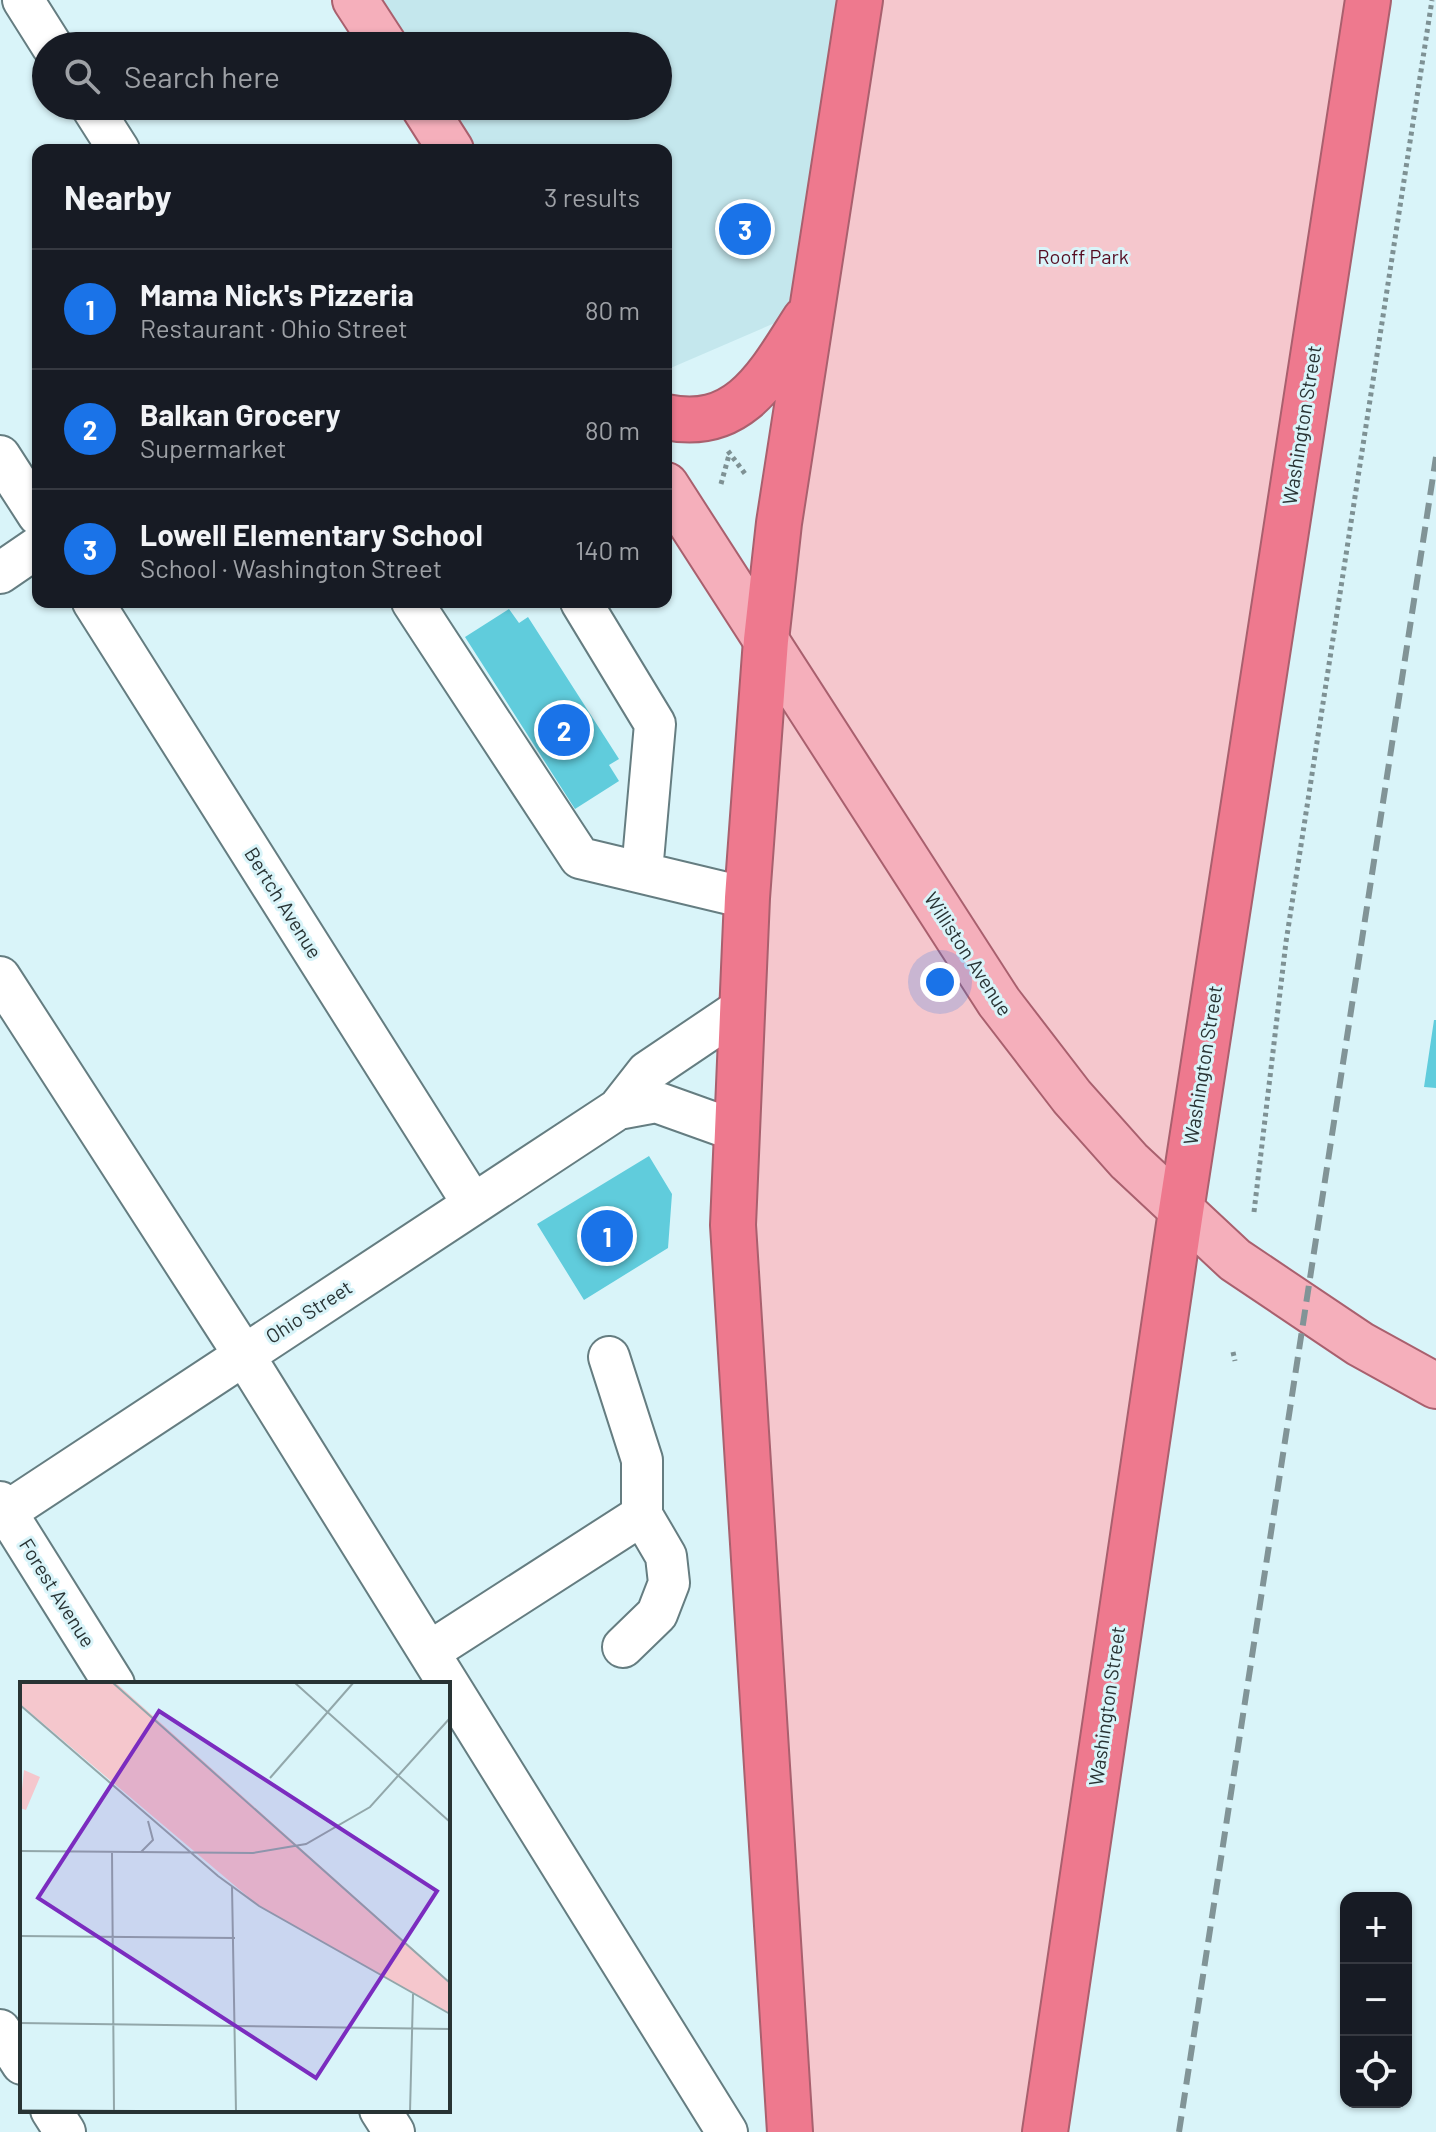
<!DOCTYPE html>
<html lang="en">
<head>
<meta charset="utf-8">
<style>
	:root { --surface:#171b24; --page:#20242c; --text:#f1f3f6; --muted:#9ea1a6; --line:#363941; --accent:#1a73e8 }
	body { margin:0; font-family:Barlow,sans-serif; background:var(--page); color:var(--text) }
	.controls { position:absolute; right:24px; bottom:24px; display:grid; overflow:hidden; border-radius:16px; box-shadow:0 2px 6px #0004 }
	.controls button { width:72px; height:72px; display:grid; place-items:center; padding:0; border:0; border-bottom:2px solid var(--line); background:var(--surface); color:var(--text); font:40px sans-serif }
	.you { position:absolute; left:940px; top:982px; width:28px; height:28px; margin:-20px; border:6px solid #fff; border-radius:50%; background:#1a73e8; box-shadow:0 0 0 12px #1a73e833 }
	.badge { display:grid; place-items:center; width:52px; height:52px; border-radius:50%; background:var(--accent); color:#fff; font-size:26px; font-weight:700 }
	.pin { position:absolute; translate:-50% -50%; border:4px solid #fff; box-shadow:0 2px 8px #0006 }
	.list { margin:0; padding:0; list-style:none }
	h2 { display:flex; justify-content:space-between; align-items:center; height:104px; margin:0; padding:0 32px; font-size:34px }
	h2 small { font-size:26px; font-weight:400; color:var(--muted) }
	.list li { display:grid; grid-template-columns:52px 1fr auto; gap:24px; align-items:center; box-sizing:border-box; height:120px; padding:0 32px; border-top:2px solid var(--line) }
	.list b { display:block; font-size:30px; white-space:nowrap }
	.list p { margin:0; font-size:26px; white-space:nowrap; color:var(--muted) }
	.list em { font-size:26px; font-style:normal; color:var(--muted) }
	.icon { flex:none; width:44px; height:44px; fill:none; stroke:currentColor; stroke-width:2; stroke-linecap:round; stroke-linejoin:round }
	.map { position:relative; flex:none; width:1436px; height:2132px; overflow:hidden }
	.search { position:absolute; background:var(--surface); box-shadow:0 2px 6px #0004; left:32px; top:32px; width:640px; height:88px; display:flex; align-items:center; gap:20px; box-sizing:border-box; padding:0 28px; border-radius:44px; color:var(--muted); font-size:30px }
	.panel { position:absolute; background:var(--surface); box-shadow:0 2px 6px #0004; left:32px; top:144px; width:640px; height:464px; border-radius:16px }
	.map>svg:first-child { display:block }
</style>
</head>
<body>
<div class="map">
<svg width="1436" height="2132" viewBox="0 0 1436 2132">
	<rect width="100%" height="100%" fill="#d9f4f9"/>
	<path fill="#c4e7ed" d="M355 0H860L812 307 666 370V150H451L423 106H658V46H385Z"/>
	<path fill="#f5c7cd" d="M864 0H1382L1052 2132H786L744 1440 747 898Z"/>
	<path fill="#60ccdc" d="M509 609 519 623 528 617 619 759 609 765 619 781 575 809 465 637Z
		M1434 1020H1436V1088L1424 1087Z
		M649 1156 672 1194 668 1248 584 1300 537 1224Z"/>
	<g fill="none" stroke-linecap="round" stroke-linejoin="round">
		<defs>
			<path id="minor" d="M23 0 52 46
				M91 106 119 150
				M0 456 38 515
				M0 573 38 547
				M93 602 473 1204
				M412 602 580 858 747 898
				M581 602 655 724 642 872
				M0 977 244 1355 727 2132
				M618 1109 656 1102 737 1131
				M609 1357 642 1460V1515L666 1556 669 1583 657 1614 623 1647
				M0 1502 114 1684
				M0 1516 618 1109 647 1072 742 1008
				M429 1652 642 1515
				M0 2030 22 2064
				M51 2110 65 2132
				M380 2110 394 2132"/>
			<path id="major" d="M355 0 385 46
				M423 106 451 150
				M666 485 999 1002 1072 1097 1129 1161 1235 1260 1360 1344 1436 1386"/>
			<path id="highway" d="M666 417C741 433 770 373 805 319
				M790 2132 733 1225 747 898 766 640 779 523 860 0
				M1045 2132 1181 1211 1368 0"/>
		</defs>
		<use href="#minor" stroke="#657d81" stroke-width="44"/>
		<use href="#major" stroke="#a9606e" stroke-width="48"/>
		<use href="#highway" stroke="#a9606e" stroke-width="48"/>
		<path stroke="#7e9194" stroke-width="5" stroke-dasharray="4 4" stroke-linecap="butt" d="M728 451 746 475
			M721 484 729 455
			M1254 1212 1286 942 1432 0
			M1233 1352 1235 1361"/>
		<use href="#minor" stroke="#fff" stroke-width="40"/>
		<use href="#major" stroke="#f5afbb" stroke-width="44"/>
		<use href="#highway" stroke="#ee798e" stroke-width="44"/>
		<path stroke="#819497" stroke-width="6" stroke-dasharray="16 8" stroke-linecap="butt" d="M1179 2132 1436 457"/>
	</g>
	<g text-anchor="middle" stroke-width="6" stroke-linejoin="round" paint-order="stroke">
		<g font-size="20" fill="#550b20" stroke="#d9f4f9">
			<text x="1083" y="264">Rooff Park</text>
		</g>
		<g font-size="20" fill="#283334" stroke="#d9f4f9">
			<text transform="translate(1302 425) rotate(-81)" y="7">Washington Street</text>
			<text transform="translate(283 903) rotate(58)" y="7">Bertch Avenue</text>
			<text transform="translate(968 954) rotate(57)" y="7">Williston Avenue</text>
			<text transform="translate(1203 1065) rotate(-81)" y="7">Washington Street</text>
			<text transform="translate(309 1312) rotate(-33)" y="7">Ohio Street</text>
			<text transform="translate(57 1593) rotate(58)" y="7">Forest Avenue</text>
			<text transform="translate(1107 1706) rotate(-82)" y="7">Washington Street</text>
		</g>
	</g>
	<g transform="translate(20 1682)">
		<rect width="430" height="430" fill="#d9f4f9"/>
		<path d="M0 0H95L430 300V332L239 224 0 22ZM4 88 20 95 6 128 0 126Z" fill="#f5c7cd"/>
		<path fill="none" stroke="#92a7aa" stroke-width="2" d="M92 0 430 301M274 0 430 140M0 23 198 194 239 224 430 332M250 96 334 0M0 169 233 171 286 162 350 125 430 36M92 170 94 430M121 170 133 158 128 139M212 204 216 430M0 254 215 256M0 341 430 347M0 428 251 430M390 430 393 312"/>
		<path fill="#7b2cbf" fill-opacity="0.15" stroke="#7b2cbf" stroke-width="4" d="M139 29 417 209 296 396 18 216Z"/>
		<rect width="430" height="430" fill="none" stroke="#283334" stroke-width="4"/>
	</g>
</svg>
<div class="controls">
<button>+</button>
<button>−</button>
<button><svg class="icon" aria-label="locate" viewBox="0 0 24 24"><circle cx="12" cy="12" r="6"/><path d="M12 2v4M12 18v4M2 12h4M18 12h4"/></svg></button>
</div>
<div class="you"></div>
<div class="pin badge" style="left:607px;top:1236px">1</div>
<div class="pin badge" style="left:564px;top:730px">2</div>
<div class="pin badge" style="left:745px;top:229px">3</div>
<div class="search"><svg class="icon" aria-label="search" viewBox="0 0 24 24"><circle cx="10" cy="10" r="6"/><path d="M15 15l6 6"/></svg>Search here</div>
<section class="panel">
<h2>Nearby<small>3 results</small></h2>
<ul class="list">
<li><span class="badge">1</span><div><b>Mama Nick's Pizzeria</b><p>Restaurant · Ohio Street</p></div><em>80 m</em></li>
<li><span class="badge">2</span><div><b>Balkan Grocery</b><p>Supermarket</p></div><em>80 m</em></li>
<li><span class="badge">3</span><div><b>Lowell Elementary School</b><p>School · Washington Street</p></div><em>140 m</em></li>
</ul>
</section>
</div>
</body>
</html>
